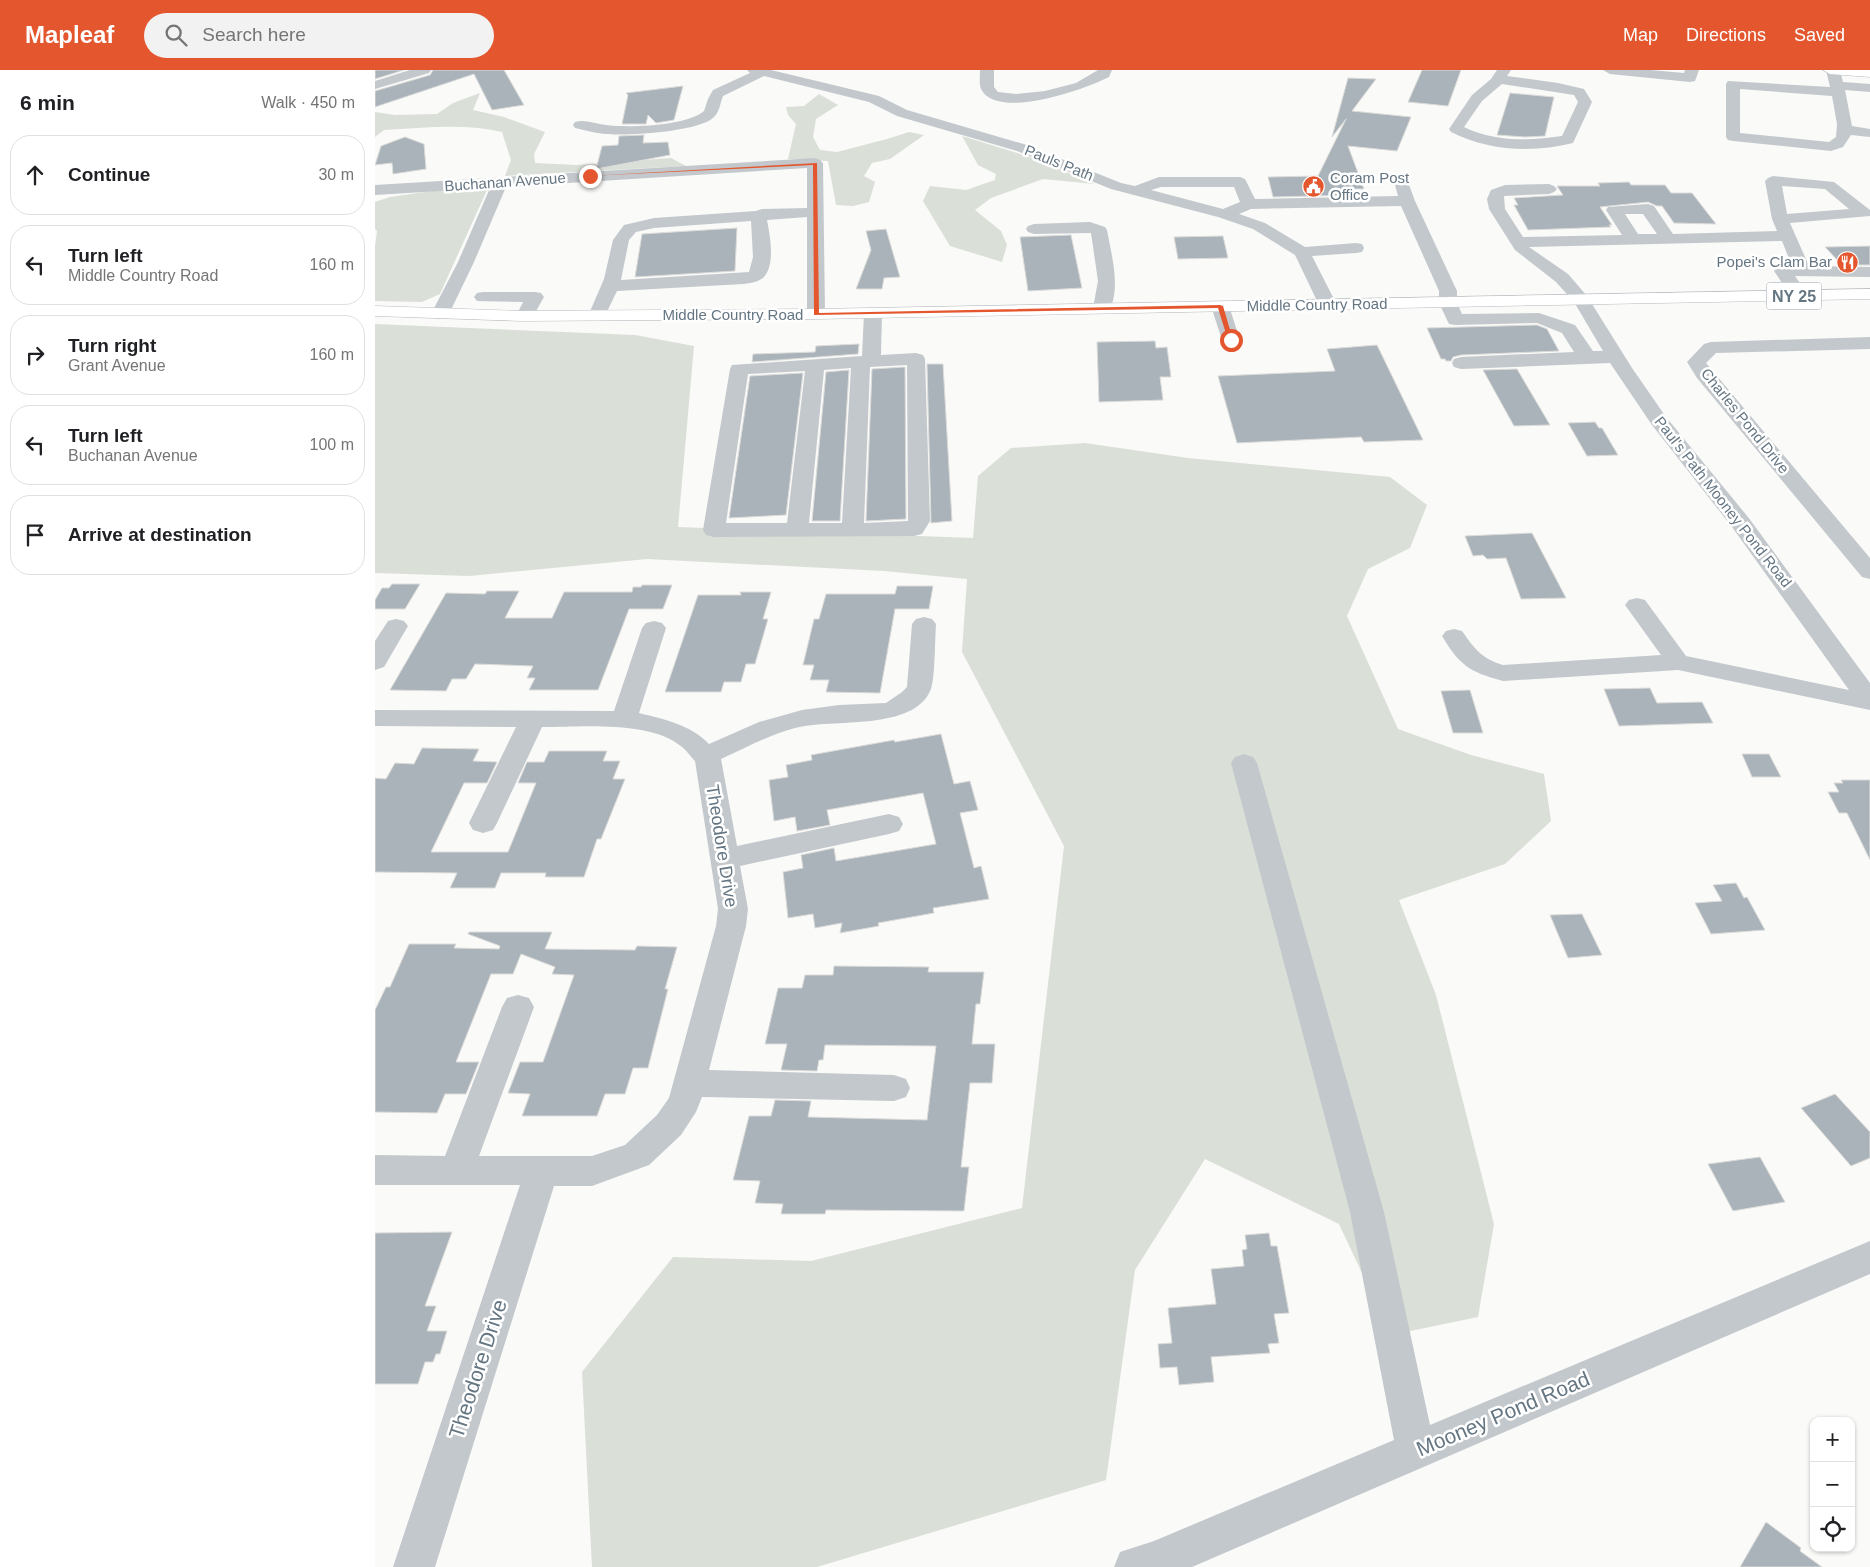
<!DOCTYPE html>
<html lang="en">
<head>
<meta charset="utf-8">
<style>
	:root { --surface:#fff; --page:#f2f2f2; --text:#202124; --muted:#757577; --line:#e0e0e0; --accent:#e4572e }
	body { margin:0; font-family:Helvetica,sans-serif; background:var(--page); color:var(--text) }
	.controls { position:absolute; right:15px; bottom:15px; display:grid; overflow:hidden; border-radius:10px; box-shadow:0 1px 4px #0004 }
	.controls button { width:45px; height:45px; display:grid; place-items:center; padding:0; border:0; border-bottom:1px solid var(--line); background:var(--surface); color:var(--text); font:25px sans-serif }
	.stop { position:absolute; width:15px; height:15px; margin:-11px; border:4px solid #e4572e; border-radius:50%; background:#fff }
	.stop.end { background:#e4572e; border-color:#fff; box-shadow:0 1px 5px #0008 }
	.list { margin:0; padding:0; list-style:none }
	h2 { display:flex; justify-content:space-between; align-items:center; height:65px; margin:0; padding:0 20px; font-size:21px }
	h2 small { font-size:16px; font-weight:400; color:var(--muted) }
	.list li { display:grid; grid-template-columns:32px 1fr auto; gap:15px; align-items:center; box-sizing:border-box; height:80px; margin:0 10px 10px; padding:0 10px; border:1px solid var(--line); border-radius:20px }
	.list b { display:block; font-size:19px; white-space:nowrap }
	.list p { margin:0; font-size:16px; white-space:nowrap; color:var(--muted) }
	.list em { font-size:16px; font-style:normal; color:var(--muted) }
	.icon { flex:none; width:28px; height:28px; fill:none; stroke:currentColor; stroke-width:2; stroke-linecap:round; stroke-linejoin:round }
	.map { position:relative; flex:none; width:1495px; height:1497px; overflow:hidden }
	header { display:flex; align-items:center; gap:30px; box-sizing:border-box; height:70px; padding:0 25px; background:var(--accent); color:#fff }
	header strong { font-size:24px }
	nav { display:flex; gap:28px; margin-inline-start:auto; font-size:18px }
	.search { width:350px; height:45px; background:var(--page); display:flex; align-items:center; gap:12px; box-sizing:border-box; padding:0 18px; border-radius:28px; color:var(--muted); font-size:19px }
	main { display:flex }
	aside { flex:1; background:var(--surface) }
	.map>svg:first-child { display:block }
</style>
</head>
<body>
<header>
<strong>Mapleaf</strong>
<div class="search"><svg class="icon" aria-label="search" viewBox="0 0 24 24"><circle cx="10" cy="10" r="6"/><path d="M15 15l6 6"/></svg>Search here</div>
<nav><a>Map</a><a>Directions</a><a>Saved</a></nav>
</header>
<main>
<aside>
<h2>6 min<small>Walk · 450 m</small></h2>
<ul class="list">
<li><svg class="icon" aria-label="ahead" viewBox="0 0 24 24"><path d="M12 20V5M6 11l6-6 6 6"/></svg><div><b>Continue</b></div><em>30 m</em></li>
<li><svg class="icon" aria-label="left" viewBox="0 0 24 24"><path d="M17 20v-9H6M10 6l-5 5 5 5"/></svg><div><b>Turn left</b><p>Middle Country Road</p></div><em>160 m</em></li>
<li><svg class="icon" aria-label="right" viewBox="0 0 24 24"><path d="M7 20v-9h11M14 6l5 5-5 5"/></svg><div><b>Turn right</b><p>Grant Avenue</p></div><em>160 m</em></li>
<li><svg class="icon" aria-label="left" viewBox="0 0 24 24"><path d="M17 20v-9H6M10 6l-5 5 5 5"/></svg><div><b>Turn left</b><p>Buchanan Avenue</p></div><em>100 m</em></li>
<li><svg class="icon" aria-label="arrive" viewBox="0 0 24 24"><path d="M6 21V4h12l-3 4 3 4H6"/></svg><div><b>Arrive at destination</b></div></li>
</ul>
</aside>
<div class="map">
<svg width="1495" height="1497" viewBox="0 0 1495 1497">
	<rect width="100%" height="100%" fill="#fafaf8"/>
	<path fill="#dadfd7" d="M105 23 98 40 129 47 170 62 159 84 160 93 201 95 296 88 311 96 130 106 136 90 127 62C88 53 48 58 9 60L0 67V42L20 45 62 44 78 33Z
		M444 24 463 35 441 49 438 67 445 80 462 82 512 69 534 62 549 65 515 89 497 93 489 106 500 112 494 132 478 136 461 135 453 91 413 89 421 54 413 45 411 37 429 36Z
		M587 66 658 88 719 114 668 109 616 128 600 140 626 161 632 175 627 192 575 176 548 131 555 116 591 120 620 110 621 104 603 95Z
		M64 120H112L65 224 47 232 0 231V176L2 161 0 159V132L15 127Z
		M0 254 260 265 319 276 303 457 598 468 603 406 636 378 710 373 813 388 1015 407 1052 435 1035 478 993 499 972 546 1023 659 1096 685 1169 704 1176 751 1130 794 1024 830 1061 925 1119 1154 1103 1247 1016 1265 964 1154 830 1089 760 1200 731 1410 442 1497H217L207 1302 298 1187 436 1191 647 1138 689 776 587 582 592 509 509 501 272 489 94 506 0 503Z"/>
	<path fill="#aab3b9" stroke="#dcdcda" d="M0 0H29L0 9Z
		M58 0H129L149 35 117 40 99 4 0 37V21L55 5Z
		M1047 0H1086L1073 36 1033 32Z
		M973 8 1001 9 977 41 1036 47 1022 81 973 76 989 119H974L977 125 898 127 893 107 943 106 971 49 957 67Z
		M308 16 299 50 281 53 273 45 271 54H247L253 25 251 23Z
		M1135 23 1179 27 1170 66 1150 67 1122 65Z
		M269 65 268 73 293 72 295 85 221 99 227 76 243 75 244 66Z
		M30 67 49 74 51 99 18 104 17 93 0 95 6 76Z
		M1254 112 1256 115H1290L1296 123H1317L1341 154 1299 153 1287 136H1282L1273 132 1225 137 1237 155H1234L1236 157 1153 160 1139 135H1143L1139 128 1188 125 1182 116H1225L1223 113Z
		M362 158 360 201 260 207 267 164Z
		M511 159 525 207 509 208 507 219H481L496 180 491 161Z
		M696 165 707 218 653 221 645 167Z
		M848 166 853 188 803 189 799 167Z
		M1495 176V195H1467L1450 177Z
		M1162 255 1172 259 1184 281 1086 285 1078 287 1076 291H1071L1070 289H1066L1052 258Z
		M780 271 781 278 792 277 796 307H785L788 330 724 332 722 272Z
		M484 274 483 284 377 292 378 284 440 282 441 276Z
		M1002 275 1048 370 989 372 986 367 862 373 843 306 960 301 952 279Z
		M552 294H568L577 451 556 453Z
		M530 297 531 449 491 451 497 299Z
		M1142 299 1175 355 1139 356 1108 300Z
		M474 300 465 451H437L451 302Z
		M428 303 411 445 354 448 375 306Z
		M1220 352 1224 358H1227L1243 385 1212 386 1193 353Z
		M1157 463 1191 528 1146 529 1131 488 1112 489 1108 485 1098 486 1090 466Z
		M17 514H45L30 539H0V530L7 518H14Z
		M267 515H297L288 539H254L223 620H154L160 608H152L158 596 100 594 91 609H77L71 621 15 620 71 523 110 524 112 521H144L130 548H177L189 522H257L258 517H266Z
		M522 516H558L554 539H520L505 623 451 622 454 610H435L439 595H428L439 549H444L451 524H520Z
		M365 522H396L388 549H393L380 594H371L366 612H349L346 622H290L323 525H366Z
		M1275 618 1282 633 1327 632 1338 653 1244 656 1229 619Z
		M1095 620 1108 663H1078L1066 621Z
		M566 664 579 714 595 711 603 740 585 743 599 798 606 796 614 829 558 838 559 843 503 853 504 856 465 863 467 853 440 858 438 844 413 848 408 802 428 798 426 785 459 778 461 791 561 774 548 723 452 740 455 755 422 761 420 747 399 751 394 710 413 707 411 695 437 690 436 685 519 670 520 672Z
		M47 678 104 679 98 691 122 692 112 713H89L56 782H133L161 713H143L152 692H169L174 681H232L228 691H245L238 709H250L226 769H222L209 807H170L171 803H126L120 818H75L82 803 0 802V708L11 709 20 693 39 694Z
		M1367 684H1394L1406 707H1377Z
		M1466 710H1495V790L1472 743H1464L1453 722H1464L1459 713H1468Z
		M1361 813 1369 828 1372 827 1390 860 1336 864 1320 833 1347 831 1338 815Z
		M1207 844 1227 885 1193 888 1175 845Z
		M94 862H177L170 879 260 880 262 876 302 877 290 919H293L273 998H258L250 1024H230L222 1046H147L155 1024 133 1023 145 992H168L199 905 177 904 180 897 146 884 138 904H116L81 992H104L91 1024H70L62 1043 0 1042V940L11 917H15L34 874H81L79 878 124 879 125 876 93 864Z
		M459 896 554 897 553 902H609L605 934H601L597 974H620L617 1013H595L586 1097H594L589 1141 451 1140 450 1144H406L408 1134 380 1133 385 1111 358 1110 374 1046H396L400 1030 436 1031 433 1047 552 1050 561 976 450 975 448 990H444L442 1001 406 1000 412 974H390L403 918H427L430 905H458Z
		M1460 1024 1495 1062V1088L1476 1096 1426 1038Z
		M1385 1087 1410 1132 1358 1141 1333 1094Z
		M77 1162 50 1236H61L52 1261H72L65 1284H61L58 1292H50L43 1314H0V1163Z
		M894 1163 896 1176H902L914 1243 899 1244 904 1273 893 1274 895 1283 836 1287 839 1312 804 1315 802 1297 785 1298 783 1274 797 1273 793 1238 841 1234 836 1199 869 1196 867 1180 872 1179 870 1165Z
		M1391 1452 1426 1478 1425 1481 1447 1497H1365Z"/>
	<g fill="none" stroke-linecap="round" stroke-linejoin="round">
		<defs>
			<path id="major" d="M1448 0H1495V7L1455 4Z
				M1495 219V229L441 249 146 251 0 246V236L146 241 441 239Z"/>
		</defs>
		<use href="#major" stroke="#b5babe" stroke-width="1"/>
		<path fill="#c3c8cc" fill-rule="evenodd" d="M35 0H56L54 3 0 19V11Z
			M372 0H396L504 26 532 40 652 75 746 113 760 116 784 107H865L870 109 880 129 1023 126 1020 115 1023 112H1033L1040 131 1082 221V233L1087 244 1164 243 1200 255 1218 281H1228L1199 232 1181 212 1140 180 1114 139 1112 129 1116 120 1130 115 1174 114 1179 116 1182 119 1179 122 1174 124 1129 126 1130 139 1148 167 1247 165 1231 140 1233 137 1273 134 1279 136 1298 164 1402 161 1397 149 1390 111 1393 108 1398 106 1459 112 1495 140V146L1415 153 1434 196 1495 197V207L1420 206 1433 225 1430 229 1424 230 1418 229 1399 201 1402 197 1417 196 1407 171 1154 177 1193 204 1212 226 1257 298 1291 347 1373 447 1495 613V640L1303 600 1128 611C1095 602 1085 596 1067 566L1071 561 1079 559 1087 561C1099 578 1107 589 1128 595L1286 585 1250 535 1254 530 1262 528 1270 530 1311 586 1474 620 1357 457 1277 355 1235 293 1086 299 1079 297 1077 293 1079 289 1086 287 1199 282 1187 263 1162 253 1080 255 1074 254 1064 233V221L1026 136 876 139 864 144 890 153 930 177 981 173 987 174 989 178 987 182 981 183 937 186 962 235 959 239 953 240 947 239 944 235 920 185 878 159 843 147 736 119 642 81 522 46 494 32 389 6 348 26C345 33 345 41 339 47 325 62 251 66 230 64 220 63 210 60 200 58L198 55 200 52C210 49 220 54 231 55 254 58 312 56 329 41L333 29 338 20 375 3ZM1407 116 1450 119 1474 139 1412 144ZM786 117H859L865 132 848 139 776 120ZM1250 144H1268L1282 164H1263Z
			M605 0H619V17L623 22 641 24 670 21 701 13 723 0H737L734 7C711 19 622 51 606 19 604 14 605 6 605 0Z
			M1122 0H1136L1132 6 1183 13 1209 19 1217 32 1198 73C1158 83 1113 81 1076 62L1074 59 1097 25 1116 9ZM1127 14 1199 25 1203 32 1187 66C1154 71 1120 72 1089 57L1107 31Z
			M1228 0H1275L1309 3 1310 0H1324L1320 11 1315 12 1235 4Z
			M1451 0H1465L1468 12 1495 14V22L1470 20 1477 56 1495 59V67L1476 65 1468 77 1456 81 1358 71 1353 70 1351 67V14L1353 11 1455 17ZM1365 19 1457 26 1462 54 1461 67 1454 72 1365 63Z
			M440 88 445 90 448 93 450 244 447 248 441 249 435 248 432 244V147L392 150C395 166 401 195 388 208 383 212 375 213 369 214L242 221 228 250 222 251 216 250 213 246 229 209 238 170 249 155 279 148 381 141 387 139 432 138V98L131 117 99 192 74 244 71 248 65 249 59 248 56 244 83 192 115 118 0 125V115ZM376 151 378 187 374 202 246 210 254 170 261 162 279 158Z
			M715 152 730 157 732 160C736 183 747 221 733 242L727 243 721 242 718 238 723 211 716 163 659 164 653 162 651 159 653 156 659 154Z
			M108 222H160L166 223 169 227 156 250 150 251 144 250 141 246 148 232 102 231 99 227 102 223Z
			M845 231 851 232 854 236 865 270 863 274 856 276 849 274 847 270 836 236 839 232Z
			M498 238 504 239 507 243 506 285 541 283 548 285 550 289 555 451 547 464 539 466 339 467 331 465 328 460 355 299 357 295 487 286 489 243 492 239ZM532 295 533 451 489 453 495 297ZM476 298 467 453H434L449 300ZM430 301 412 453H351L373 304Z
			M1495 267V279L1341 283 1331 293 1495 488V509L1487 507 1322 308 1312 292 1329 274 1336 272Z
			M549 547 557 549 561 554C560 568 560 608 556 619 539 662 458 648 420 658 394 665 370 678 346 689L362 776 514 744 524 747 528 754 524 761 514 764 365 796 373 839 371 856 334 1000 519 1005 531 1009 535 1018 531 1027 519 1031 327 1027 321 1042 306 1065 274 1095 217 1116H179L60 1497H18L145 1115H0V1085L70 1086 127 937 132 928 143 925 154 928 159 937 104 1086H217L250 1075 282 1045 294 1028 341 856 343 839 320 691C316 687 312 681 307 677 276 650 206 657 167 657L122 753 118 760 108 763 98 760 94 753 141 657 0 656V640L239 641 267 558 271 553 279 551 287 553 291 558 264 643C289 649 316 655 334 674L384 652 427 640 464 635 511 633 527 622 532 617 537 554 541 549Z
			M21 549 29 551 33 556 9 597 0 600V571L13 551Z
			M869 684 878 687 882 693 1009 1142 1055 1355 1495 1171V1204L817 1497H739L745 1482 779 1471 1019 1370 975 1142 856 693 860 687Z"/>
		<use href="#major" fill="#fff" fill-rule="evenodd"/>
	</g>
	<path fill="#e4572e" d="M442 93 444 243 845 235 848 236 858 270 856 271 853 270 843 238 439 245 438 95 213 106Z"/>
	<defs>
		<symbol id="civic-disc" viewBox="-11 -11 22 22"><circle r="9.5" fill="#e4572e" stroke="#fff"/><path d="M-.6-6.5H3V-4.5H.6V-3L4-1V1h2V6H-6V1h2V-1L-.6-3ZM-1.2 2.5V6h2.4V2.5Z" fill="#fff"/></symbol>
		<symbol id="restaurant-disc" viewBox="-11 -11 22 22"><circle r="9.5" fill="#e4572e" stroke="#fff"/><path d="M-5-6h1v4h1v-4h1v4h1v-4h1v5L-1.5 .5V6h-2V.5L-5-1ZM5-6V6H3V1.5H1.5Q1.5-4 5-6Z" fill="#fff"/></symbol>
	</defs>
	<g fill-rule="evenodd">
		<use href="#civic-disc" x="926" y="104" width="25" height="25"/>
		<use href="#restaurant-disc" x="1460" y="180" width="25" height="25"/>
	</g>
	<g text-anchor="middle" stroke-width="5" stroke-linejoin="round" paint-order="stroke">
		<g font-size="15" fill="#657683" stroke="#fff">
			<text transform="translate(684 93) rotate(22)" y="5">Pauls Path</text>
			<text transform="translate(130 112) rotate(-4)" y="5">Buchanan Avenue</text>
			<text transform="translate(942 235) rotate(-1)" y="5">Middle Country Road</text>
			<text x="358" y="250">Middle Country Road</text>
			<text transform="translate(1370 351) rotate(51)" y="5">Charles Pond Drive</text>
			<text transform="translate(1348 432) rotate(52)" y="5">Paul's Path Mooney Pond Road</text>
		</g>
		<g font-size="15" fill="#657683" stroke="#fff" text-anchor="start">
			<text x="955" y="113">Coram Post<tspan x="955" dy="17">Office</tspan></text>
			<text x="1457" y="197" text-anchor="end">Popei's Clam Bar</text>
		</g>
		<rect fill="#fff" stroke="#939fa8" stroke-width="1" x="1391.5" y="212.5" width="55" height="27" rx="4"/>
		<g font-size="16" font-weight="bold" fill="#657683">
			<text x="1419" y="232">NY 25</text>
		</g>
		<g font-size="18" fill="#657683" stroke="#fff">
			<text transform="translate(347 776) rotate(81)" y="6">Theodore Drive</text>
		</g>
		<g font-size="21" fill="#657683" stroke="#fff">
			<text transform="translate(103 1299) rotate(-72)" y="7">Theodore Drive</text>
			<text transform="translate(1128 1344) rotate(-23)" y="7">Mooney Pond Road</text>
		</g>
	</g>
</svg>
<div class="controls">
<button>+</button>
<button>−</button>
<button><svg class="icon" aria-label="locate" viewBox="0 0 24 24"><circle cx="12" cy="12" r="6"/><path d="M12 2v4M12 18v4M2 12h4M18 12h4"/></svg></button>
</div>
<div class="stop" style="left:856px;top:270px"></div>
<div class="stop end" style="left:215px;top:106px"></div>
</div>
</main>
</body>
</html>
